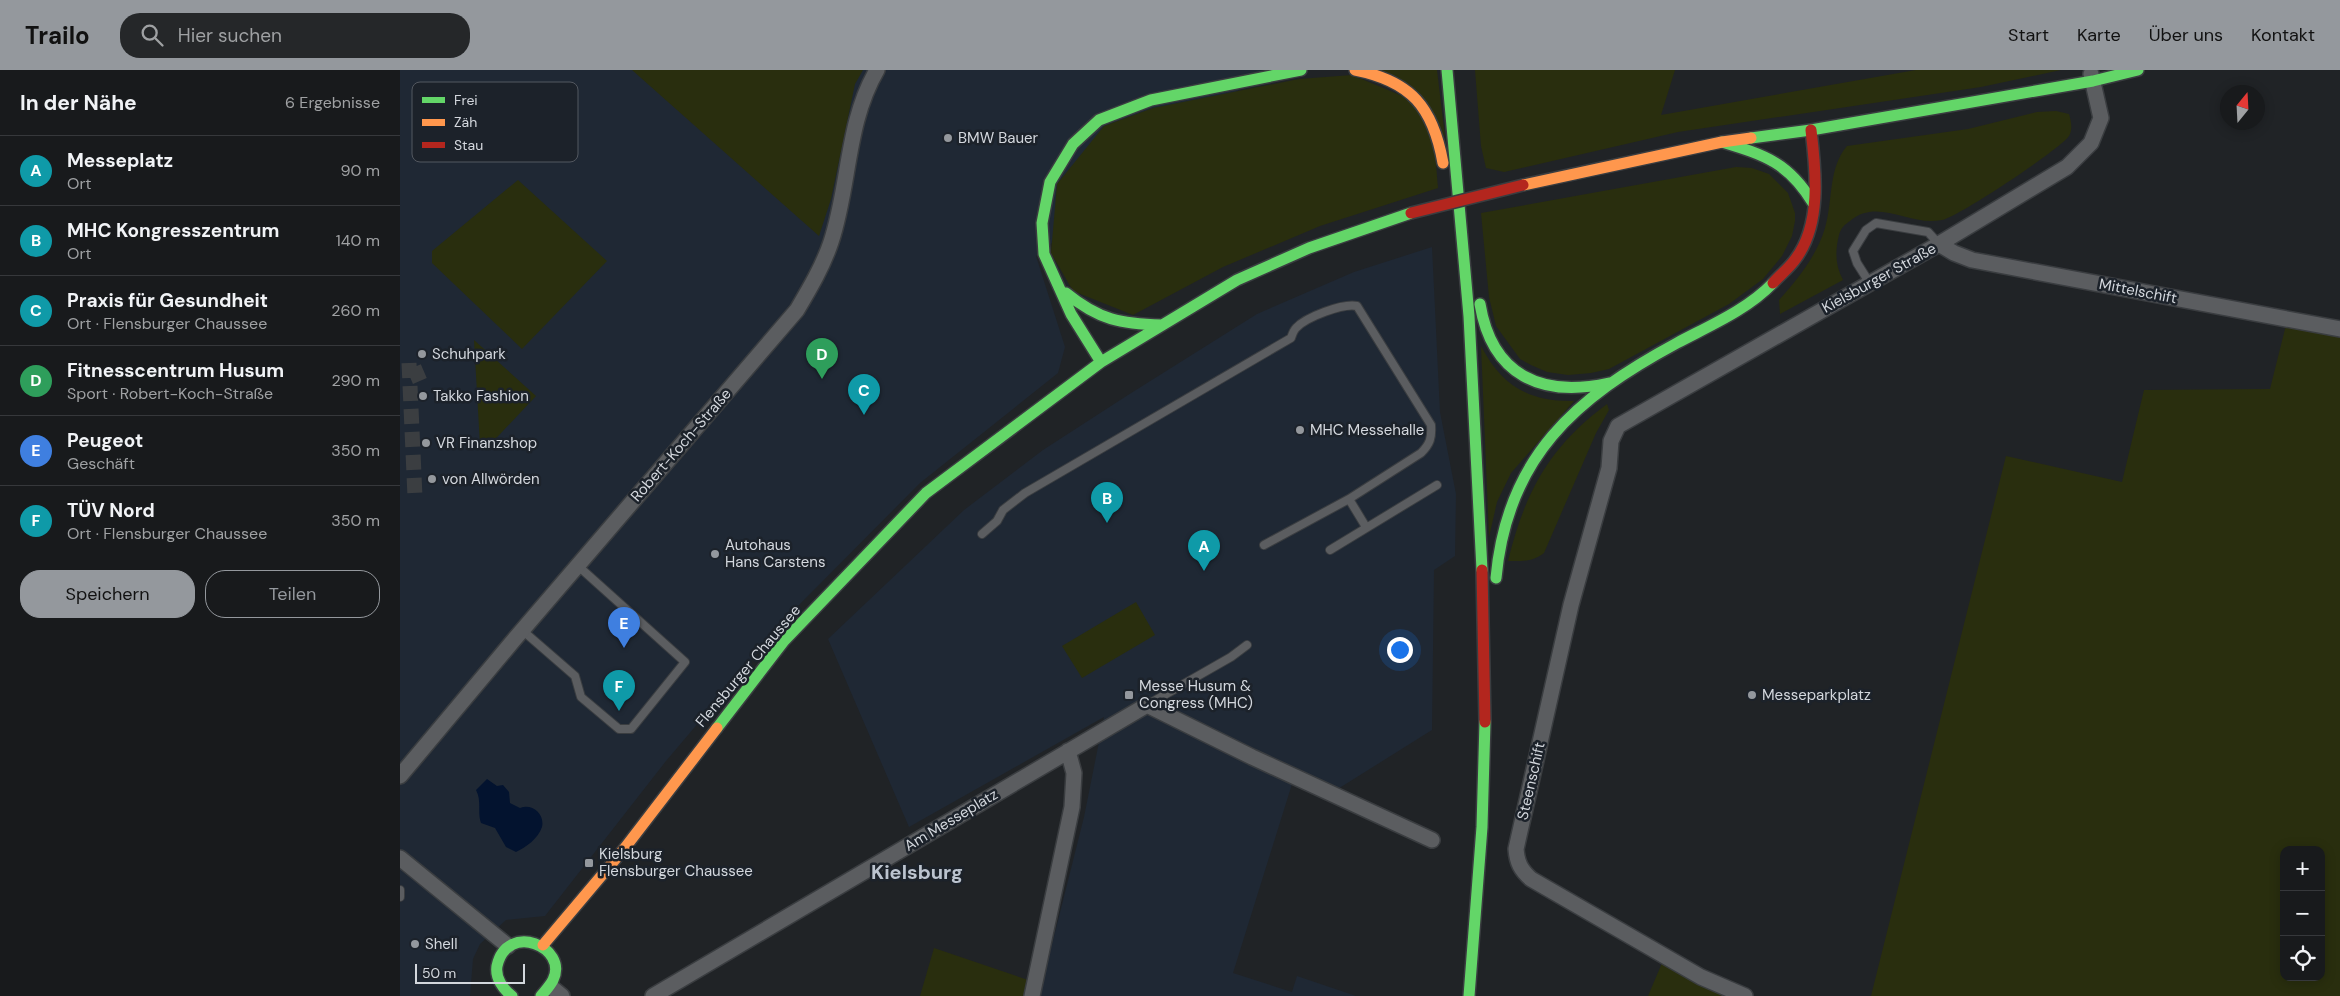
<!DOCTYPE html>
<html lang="de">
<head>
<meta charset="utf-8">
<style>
	:root { --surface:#181a1c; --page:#252729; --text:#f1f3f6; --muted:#9fa1a3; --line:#36383b; --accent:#94989d }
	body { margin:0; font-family:"DM Sans",sans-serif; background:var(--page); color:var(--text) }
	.controls { position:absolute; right:15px; bottom:15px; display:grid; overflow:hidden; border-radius:10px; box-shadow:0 2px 12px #0003 }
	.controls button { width:45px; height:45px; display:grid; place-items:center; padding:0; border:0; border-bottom:1px solid var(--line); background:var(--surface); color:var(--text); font:25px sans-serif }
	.compass { position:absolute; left:1820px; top:15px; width:45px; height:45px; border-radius:50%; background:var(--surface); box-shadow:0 2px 12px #0003; rotate:18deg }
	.scale { position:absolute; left:15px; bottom:12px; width:110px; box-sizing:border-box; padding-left:5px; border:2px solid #d3d7dd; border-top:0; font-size:14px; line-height:18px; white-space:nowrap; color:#d3d7dd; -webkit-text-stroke:4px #1c222a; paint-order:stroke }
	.you { position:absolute; left:999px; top:579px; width:18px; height:18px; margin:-12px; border:4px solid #fff; border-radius:50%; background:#1a73e8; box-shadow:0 0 0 8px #1a73e833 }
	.badge { display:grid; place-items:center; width:32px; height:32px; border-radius:50%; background:var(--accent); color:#fff; font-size:16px; font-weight:700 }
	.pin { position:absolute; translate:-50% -41px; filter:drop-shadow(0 1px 2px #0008) }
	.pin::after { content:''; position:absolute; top:26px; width:18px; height:15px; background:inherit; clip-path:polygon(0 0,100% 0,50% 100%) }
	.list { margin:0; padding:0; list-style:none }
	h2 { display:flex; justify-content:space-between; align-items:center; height:65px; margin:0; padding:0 20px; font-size:21px }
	h2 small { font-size:16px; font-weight:400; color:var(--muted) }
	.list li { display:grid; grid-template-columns:32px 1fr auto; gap:15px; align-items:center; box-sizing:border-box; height:70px; padding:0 20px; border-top:1px solid var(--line) }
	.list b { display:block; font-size:19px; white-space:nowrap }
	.list p { margin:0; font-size:16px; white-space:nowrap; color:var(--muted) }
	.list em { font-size:16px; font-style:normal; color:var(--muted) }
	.actions { display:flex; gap:10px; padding:15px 20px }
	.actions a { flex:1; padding:11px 0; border:1px solid var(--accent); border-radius:20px; text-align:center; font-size:18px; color:var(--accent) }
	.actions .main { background:var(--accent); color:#111 }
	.icon { flex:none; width:28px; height:28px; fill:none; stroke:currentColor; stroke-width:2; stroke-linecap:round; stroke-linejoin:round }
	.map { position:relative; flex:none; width:1940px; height:926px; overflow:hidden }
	header { display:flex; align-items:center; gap:30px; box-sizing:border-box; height:70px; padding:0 25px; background:var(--accent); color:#111 }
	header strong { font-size:24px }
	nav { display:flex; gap:28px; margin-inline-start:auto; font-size:18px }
	.search { width:350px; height:45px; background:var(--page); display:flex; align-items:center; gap:12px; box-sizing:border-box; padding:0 18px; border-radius:20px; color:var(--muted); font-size:19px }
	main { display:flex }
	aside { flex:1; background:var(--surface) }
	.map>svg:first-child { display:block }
</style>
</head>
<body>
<header>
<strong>Trailo</strong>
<div class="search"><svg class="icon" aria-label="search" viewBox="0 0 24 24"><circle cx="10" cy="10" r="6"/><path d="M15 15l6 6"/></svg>Hier suchen</div>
<nav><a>Start</a><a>Karte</a><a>Über uns</a><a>Kontakt</a></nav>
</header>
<main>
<aside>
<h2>In der Nähe<small>6 Ergebnisse</small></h2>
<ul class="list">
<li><span class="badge" style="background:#0f9aa8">A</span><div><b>Messeplatz</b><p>Ort</p></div><em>90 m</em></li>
<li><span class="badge" style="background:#0f9aa8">B</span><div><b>MHC Kongresszentrum</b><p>Ort</p></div><em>140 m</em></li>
<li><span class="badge" style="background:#0f9aa8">C</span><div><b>Praxis für Gesundheit</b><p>Ort · Flensburger Chaussee</p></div><em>260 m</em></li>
<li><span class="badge" style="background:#2e9e5b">D</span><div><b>Fitnesscentrum Husum</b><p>Sport · Robert-Koch-Straße</p></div><em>290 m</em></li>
<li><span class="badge" style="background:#3f7fe0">E</span><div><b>Peugeot</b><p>Geschäft</p></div><em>350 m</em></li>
<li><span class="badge" style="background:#0f9aa8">F</span><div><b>TÜV Nord</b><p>Ort · Flensburger Chaussee</p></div><em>350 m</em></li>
</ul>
<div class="actions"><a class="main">Speichern</a><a>Teilen</a></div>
</aside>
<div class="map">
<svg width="1940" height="926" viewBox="0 0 1940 926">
	<rect width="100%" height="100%" fill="#202326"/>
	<path fill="#1f2834" d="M0 0H863L636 186 665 277 658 303 520 413 394 540 266 691 145 846 106 850 80 874 73 889 70 926H0Z
		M1032 177 1040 342 1056 424 1055 486 1034 500 1032 660 925 727 892 714 833 903 892 922 897 906 956 926H639L684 747 704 647 509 757 428 569 564 440 643 380 728 325 857 244 954 202Z"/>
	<path fill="#292e0e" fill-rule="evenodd" d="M232 0H463L455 14 431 129 419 166Z
		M976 0H1037L1045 67Z
		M1075 0H1275L1261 45 1516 0H1661L1581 17 1278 62 1104 102 1086 98 1081 76Z
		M952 5 1012 30 1034 72 1038 118 920 156 823 197 733 245 673 221 651 183 657 114 704 56 753 38 899 9Z
		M1656 41 1669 44C1671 51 1673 59 1669 66 1659 80 1558 147 1542 150 1510 157 1478 127 1450 151 1444 155 1441 158 1439 165 1435 181 1435 195 1443 210L1380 244 1379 230C1398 209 1417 185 1425 158 1433 131 1428 98 1447 76L1568 59 1637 42Z
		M1336 97 1352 98 1369 104 1388 123 1395 143V151L1392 166 1382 186 1363 209 1329 234 1209 299 1191 303 1168 305 1147 302 1131 295 1120 289 1096 256 1089 227 1081 143Z
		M118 110 207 191 122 279 32 193V181Z
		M1887 251 1940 261V926H1471L1606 386 1722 412 1744 320 1870 319ZM1884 780H1921V907H1884Z
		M74 270 136 326 85 380 80 375Z
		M1081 276C1102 316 1129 332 1174 331L1111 403 1097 432 1089 467Z
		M1207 334 1209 340 1196 363 1144 483C1133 492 1122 491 1108 491 1125 422 1149 377 1207 334Z
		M736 532 755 565 682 608 662 576Z
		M534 878 628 910 624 926H520Z
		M1262 893 1330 926H1248Z"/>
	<path fill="#03132f" d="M87 709 97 716 103 715 109 722 110 733 120 738C132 733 145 744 142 757 138 769 126 777 116 782L106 777 95 758 81 753C77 742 82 731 76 720Z"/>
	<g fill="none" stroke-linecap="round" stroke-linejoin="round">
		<path stroke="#3b3e41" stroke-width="15" stroke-dasharray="15 8" stroke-linecap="butt" d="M9 293 15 427
			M10 307 31 298"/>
		<defs>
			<path id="lane" d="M1469 212 1457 193 1453 181 1466 160 1476 153 1528 162 1539 174
				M949 429 966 457
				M582 464 597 451 603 440 625 423 891 268C892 265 894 260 896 258 906 247 943 233 957 236L1031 355C1032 368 1030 374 1021 383L949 429 864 475
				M930 480 1037 415
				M122 560 175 606 181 627 219 659H231L285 592 177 495
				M747 635 831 587 847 575
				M0 820V827"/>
			<path id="street" d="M1539 174 1554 183 1572 190 1940 259
				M0 706 113 571 397 240C410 218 423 196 431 172 450 115 446 53 477 0
				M0 788 108 876
				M151 917 162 926
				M253 926 747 635 852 687 1032 770
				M632 926 672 737 674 703 668 681
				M1345 926 1301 907 1131 809C1121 800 1117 793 1116 779L1171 535 1209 398 1211 371 1218 356 1539 174 1667 97 1691 73 1701 48 1691 4"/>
			<path id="fast" d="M1047 0 1069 246 1082 500
				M1351 68 1411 60 1693 11 1738 0
				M1322 72C1365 85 1389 93 1413 133
				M666 223C699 250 721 254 762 255
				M1080 234C1092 306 1142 328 1209 313
				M701 292 837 210 909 178 1011 143
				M701 292 671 244 644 184 642 153 650 112 673 74 699 50 751 30 901 0
				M1096 508C1107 387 1175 328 1277 273 1309 256 1347 240 1373 213
				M317 658 384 571 526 423 701 292
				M112 926C103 919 95 908 97 896 107 851 169 877 153 910 150 916 145 921 141 926
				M1069 926 1082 757 1085 652"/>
			<path id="slow" d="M955 0C1011 11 1033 37 1043 93
				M1123 115 1322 72 1351 68
				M143 875 224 779 317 658"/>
			<path id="jam" d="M1373 213C1380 205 1388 199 1394 191 1422 156 1416 101 1411 60
				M1082 500 1085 652"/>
		</defs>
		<use href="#lane" stroke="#3a3d40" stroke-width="10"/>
		<use href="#street" stroke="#3a3d40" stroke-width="18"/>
		<use href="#fast" stroke="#3a3d40" stroke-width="14"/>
		<use href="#slow" stroke="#3a3d40" stroke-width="14"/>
		<use href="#jam" stroke="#3a3d40" stroke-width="14"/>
		<use href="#lane" stroke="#5b5d60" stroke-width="8"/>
		<use href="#street" stroke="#5b5d60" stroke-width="15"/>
		<use href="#fast" stroke="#63d668" stroke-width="11"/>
		<use href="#slow" stroke="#ff974d" stroke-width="11"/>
		<use href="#jam" stroke="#b3261e" stroke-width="11"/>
		<defs>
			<path id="jam-bridge" d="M1011 143 1123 115"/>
		</defs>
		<use href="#jam-bridge" stroke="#3a3d40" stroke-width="14" stroke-linecap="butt"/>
		<use href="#jam-bridge" stroke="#b3261e" stroke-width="11"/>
	</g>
	<g fill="#94989d" stroke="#1c222a" stroke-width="2">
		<circle cx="548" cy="68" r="5"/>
		<circle cx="22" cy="284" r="5"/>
		<circle cx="23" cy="326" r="5"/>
		<circle cx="900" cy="360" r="5"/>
		<circle cx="26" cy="373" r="5"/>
		<circle cx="32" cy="409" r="5"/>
		<circle cx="315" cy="484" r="5"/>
		<rect x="724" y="620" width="10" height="10" rx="2.5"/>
		<circle cx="1352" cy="625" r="5"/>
		<rect x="184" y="788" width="10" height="10" rx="2.5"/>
		<circle cx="15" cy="874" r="5"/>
	</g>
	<g text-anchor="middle" stroke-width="5" stroke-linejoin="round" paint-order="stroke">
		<g font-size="15" fill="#d3d7dd" stroke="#1c222a" text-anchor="start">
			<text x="558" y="73">BMW Bauer</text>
			<text x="32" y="289">Schuhpark</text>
			<text x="33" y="331">Takko Fashion</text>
			<text x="910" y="365">MHC Messehalle</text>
			<text x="36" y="378">VR Finanzshop</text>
			<text x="42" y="414">von Allwörden</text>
			<text x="325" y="480">Autohaus<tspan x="325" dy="17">Hans Carstens</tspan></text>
			<text x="739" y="621">Messe Husum &amp;<tspan x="739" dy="17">Congress (MHC)</tspan></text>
			<text x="1362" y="630">Messeparkplatz</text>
			<text x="199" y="789">Kielsburg<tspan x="199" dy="17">Flensburger Chaussee</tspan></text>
			<text x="25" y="879">Shell</text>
		</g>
		<g font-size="15" fill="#d3d7dd" stroke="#1c222a">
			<text transform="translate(1479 208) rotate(-29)" y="5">Kielsburger Straße</text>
			<text transform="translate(1738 221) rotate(11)" y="5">Mittelschift</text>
			<text transform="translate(281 375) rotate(-49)" y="5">Robert-Koch-Straße</text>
			<text transform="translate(348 596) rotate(-50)" y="5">Flensburger Chaussee</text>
			<text transform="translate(1131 711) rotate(-77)" y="5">Steenschift</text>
			<text transform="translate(551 750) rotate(-31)" y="5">Am Messeplatz</text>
		</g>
		<g font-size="20" font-weight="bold" fill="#bcc4cf" stroke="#1c222a">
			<text x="517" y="809">Kielsburg</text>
		</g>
	</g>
	<rect x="12" y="12" width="166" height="80" rx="8" fill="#1c222a" stroke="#535860" stroke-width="1"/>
	<rect x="22" y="27" width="23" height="6" fill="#63d668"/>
	<rect x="22" y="49" width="23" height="7" fill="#ff974d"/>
	<rect x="22" y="72" width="23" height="6" fill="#b3261e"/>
	<g font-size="14" fill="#d3d7dd">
		<text x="54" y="35">Frei</text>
		<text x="54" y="57">Zäh</text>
		<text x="54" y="80">Stau</text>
	</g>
</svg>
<div class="controls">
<button>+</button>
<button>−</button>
<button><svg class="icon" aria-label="locate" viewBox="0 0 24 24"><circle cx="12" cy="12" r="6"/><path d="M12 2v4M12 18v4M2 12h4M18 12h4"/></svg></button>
</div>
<svg class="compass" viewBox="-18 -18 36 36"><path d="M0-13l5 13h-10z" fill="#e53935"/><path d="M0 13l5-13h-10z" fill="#9fa1a3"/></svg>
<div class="scale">50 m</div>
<div class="you"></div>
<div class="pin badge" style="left:804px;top:501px;background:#0f9aa8">A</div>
<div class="pin badge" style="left:707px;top:453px;background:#0f9aa8">B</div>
<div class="pin badge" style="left:464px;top:345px;background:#0f9aa8">C</div>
<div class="pin badge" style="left:422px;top:309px;background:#2e9e5b">D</div>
<div class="pin badge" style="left:224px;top:578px;background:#3f7fe0">E</div>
<div class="pin badge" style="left:219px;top:641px;background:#0f9aa8">F</div>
</div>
</main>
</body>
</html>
